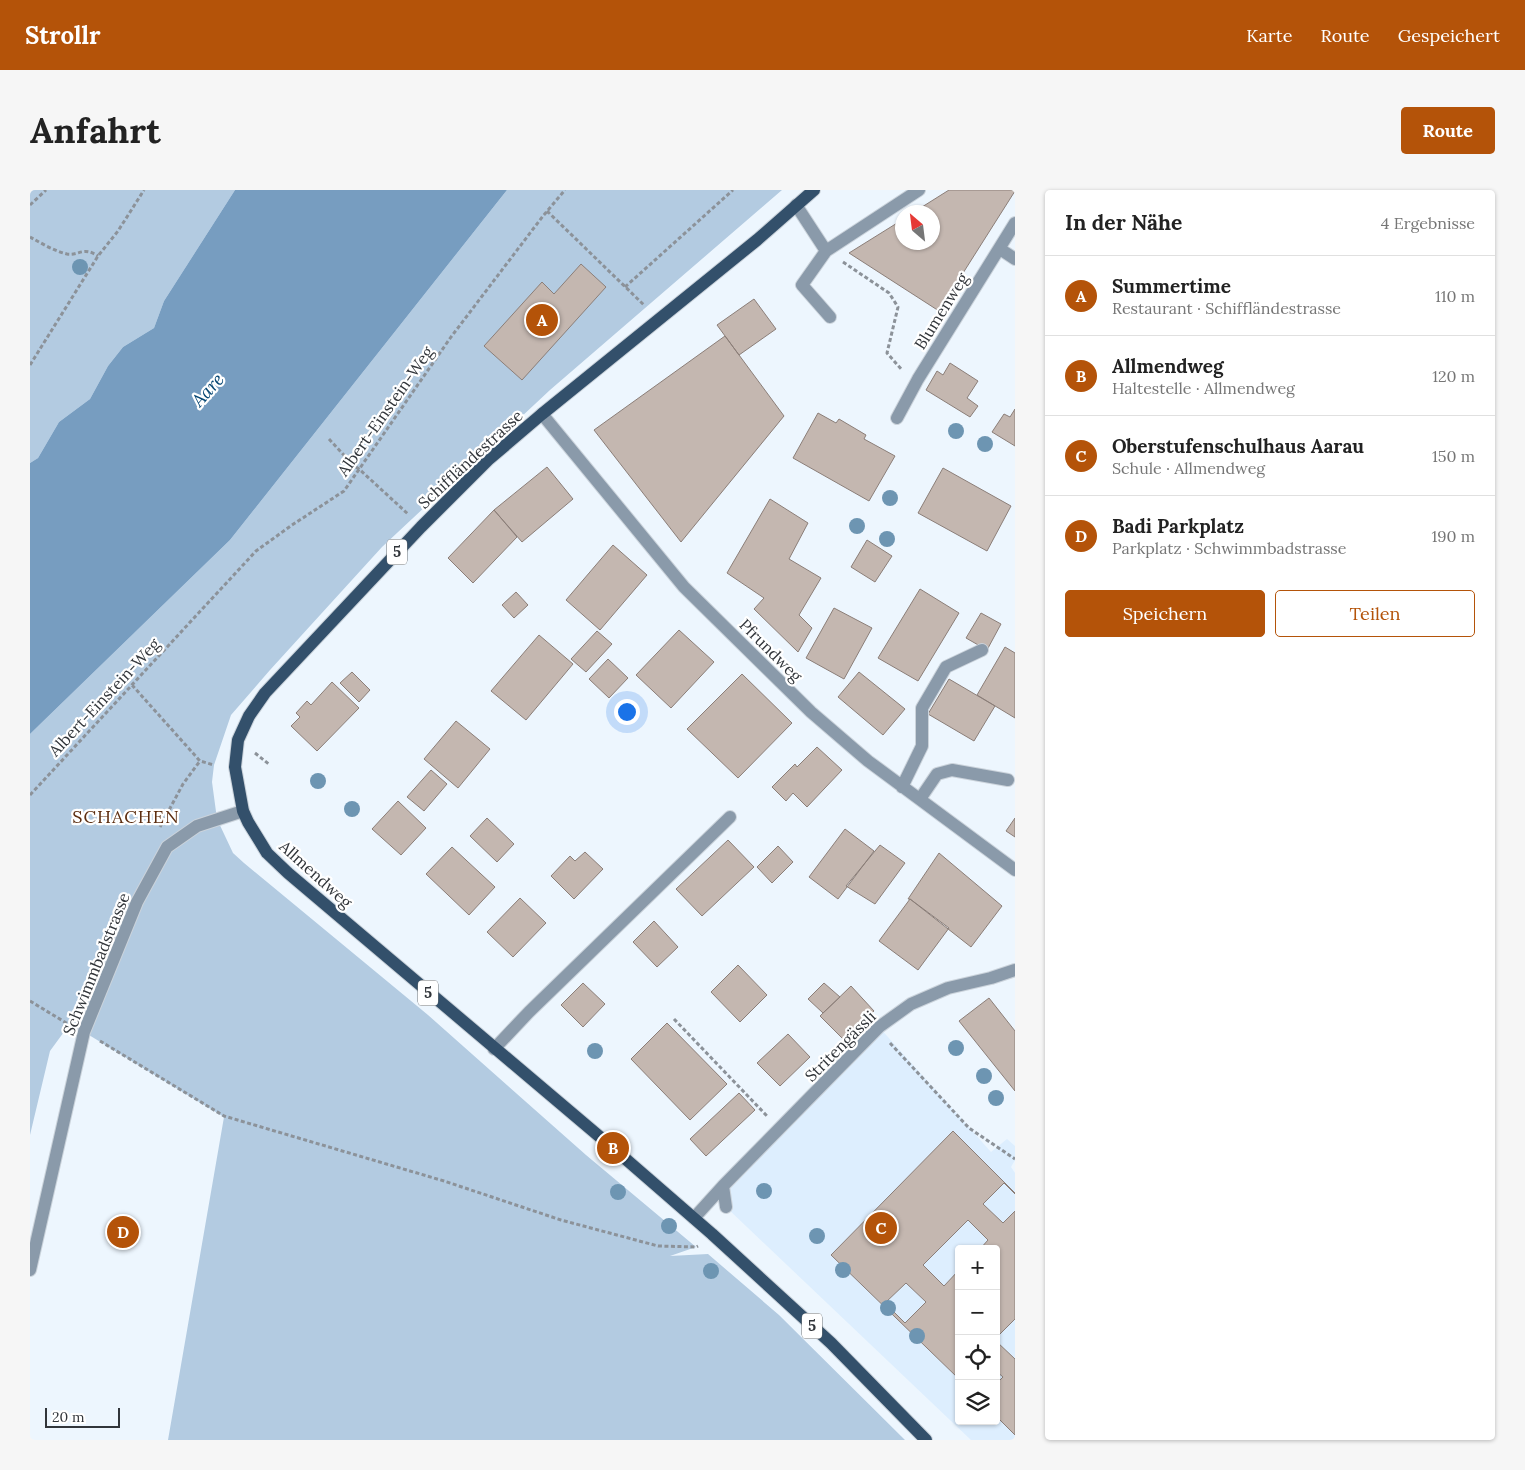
<!DOCTYPE html>
<html lang="de">
<head>
<meta charset="utf-8">
<style>
	:root { --surface:#fff; --page:#f6f6f6; --text:#222; --muted:#767676; --line:#e0e0e0; --accent:#b45309 }
	body { margin:0; font-family:Lora,serif; background:var(--page); color:var(--text) }
	.controls { position:absolute; right:15px; bottom:15px; display:grid; overflow:hidden; border-radius:5px; box-shadow:0 1px 4px #0004 }
	.controls button { width:45px; height:45px; display:grid; place-items:center; padding:0; border:0; border-bottom:1px solid var(--line); background:var(--surface); color:var(--text); font:25px sans-serif }
	.compass { position:absolute; left:865px; top:15px; width:45px; height:45px; border-radius:50%; background:var(--surface); box-shadow:0 1px 4px #0004; rotate:332deg }
	.scale { position:absolute; left:15px; bottom:12px; width:75px; box-sizing:border-box; padding-left:5px; border:2px solid #31353a; border-top:0; font-size:14px; line-height:18px; white-space:nowrap; color:#31353a; -webkit-text-stroke:4px #fff; paint-order:stroke }
	.you { position:absolute; left:596px; top:521px; width:18px; height:18px; margin:-12px; border:4px solid #fff; border-radius:50%; background:#1a73e8; box-shadow:0 0 0 8px #1a73e833 }
	.badge { display:grid; place-items:center; width:32px; height:32px; border-radius:50%; background:var(--accent); color:#fff; font-size:16px; font-weight:700 }
	.pin { position:absolute; translate:-50% -50%; border:2px solid #fff; box-shadow:0 1px 5px #0006 }
	.list { margin:0; padding:0; list-style:none }
	h2 { display:flex; justify-content:space-between; align-items:center; height:65px; margin:0; padding:0 20px; font-size:21px }
	h2 small { font-size:16px; font-weight:400; color:var(--muted) }
	.list li { display:grid; grid-template-columns:32px 1fr auto; gap:15px; align-items:center; box-sizing:border-box; height:80px; padding:0 20px; border-top:1px solid var(--line) }
	.list b { display:block; font-size:19px; white-space:nowrap }
	.list p { margin:0; font-size:16px; white-space:nowrap; color:var(--muted) }
	.list em { font-size:16px; font-style:normal; color:var(--muted) }
	.actions { display:flex; gap:10px; padding:15px 20px }
	.actions a { flex:1; padding:11px 0; border:1px solid var(--accent); border-radius:5px; text-align:center; font-size:18px; color:var(--accent) }
	.actions .main { background:var(--accent); color:#fff }
	.icon { flex:none; width:28px; height:28px; fill:none; stroke:currentColor; stroke-width:2; stroke-linecap:round; stroke-linejoin:round }
	.map { position:relative; flex:none; width:985px; height:1250px; overflow:hidden; border-radius:5px }
	header { display:flex; align-items:center; gap:30px; box-sizing:border-box; height:70px; padding:0 25px; background:var(--accent); color:#fff }
	header strong { font-size:24px }
	nav { display:flex; gap:28px; margin-inline-start:auto; font-size:18px }
	.intro { display:flex; align-items:center; justify-content:space-between; box-sizing:border-box; height:120px; padding:0 30px }
	h1 { margin:0; font-size:35px }
	.button { padding:12px 22px; border-radius:5px; background:var(--accent); color:#fff; font-size:18px; font-weight:700 }
	main { display:flex; gap:30px; padding:0 30px }
	aside { flex:1; background:var(--surface); border-radius:5px; box-shadow:0 1px 4px #0004 }
	.map>svg:first-child { display:block }
</style>
</head>
<body>
<header>
<strong>Strollr</strong>
<nav><a>Karte</a><a>Route</a><a>Gespeichert</a></nav>
</header>
<div class="intro"><h1>Anfahrt</h1><a class="button">Route</a></div>
<main>
<div class="map">
<svg width="985" height="1250" viewBox="0 0 985 1250">
	<rect width="100%" height="100%" fill="#edf6fe"/>
	<path fill="#ddeefe" fill-rule="evenodd" d="M849 837 961 962 977 949 985 956V970L981 977 985 983V1250H941L696 1017 693 996ZM929 1059H966V1231H929Z"/>
	<path fill="#b3cbe1" d="M0 0H205L134 111 124 138 93 157 78 176 60 209 29 232 8 268 0 273Z
		M477 0H752L520 200 352 357 240 480 201 525 184 575 182 592 187 629 203 663 214 673 398 825 556 965 666 1057 640 1066 678 1064 749 1125 875 1250H138L194 927 54 842 39 835 20 861 0 945V544L200 350Z"/>
	<path fill="#779dc0" d="M205 0H477L200 350 0 544V273L8 268 29 232 60 209 78 176 93 157 124 138 134 111Z"/>
	<path fill="#c4b7b0" stroke="#8b7e78" fill-rule="evenodd" d="M919 0H985V1L909 121 819 63 872 30V52H902V22H884Z
		M551 74 576 97 492 190 454 156 512 92 524 104Z
		M724 109 746 139 709 165 687 135Z
		M695 146 754 226 651 352 564 240Z
		M920 173 948 191 937 208 948 216 940 227 896 200 907 181 913 185Z
		M985 219V256L962 242 974 224 980 227Z
		M788 223 806 233 809 229 836 245 834 249 865 266 839 311 763 268Z
		M517 277 543 309 492 352 464 320Z
		M913 278 981 316 957 361 888 323Z
		M740 309 778 333 759 369 791 388 769 425 782 438 768 462 724 419 734 408 697 383Z
		M464 320 487 347 443 393 418 368Z
		M837 350 862 366 845 392 821 377Z
		M583 355 617 385 570 440 536 410Z
		M890 399 929 423 888 491 848 468Z
		M486 402 498 415 484 428 472 415Z
		M804 418 842 438 814 489 776 468Z
		M951 423 971 434 957 460 936 448Z
		M649 440 684 472 641 518 606 485Z
		M567 441 582 454 556 482 541 469Z
		M509 445 543 474 496 530 461 501Z
		M975 457 985 463V528L947 505Z
		M578 469 598 488 579 508 559 489Z
		M322 482 340 500 329 512 310 493Z
		M829 482 875 519 853 545 808 507Z
		M712 484 762 533 708 588 657 539Z
		M919 489 965 516 944 551 898 524Z
		M302 492 329 518 287 561 261 536 270 527 266 523 277 511 281 515Z
		M426 531 460 559 428 598 394 569Z
		M787 557 812 580 777 617 763 603 756 611 742 597 765 574 767 577Z
		M401 580 417 594 394 621 377 607Z
		M368 611 396 638 371 665 342 639Z
		M457 628 484 654 467 672 440 646Z
		M985 628V647L976 641Z
		M815 639 844 661 808 709 779 687Z
		M698 650 724 677 672 726 646 699Z
		M850 655 875 673 845 714 816 696Z
		M748 656 763 672 742 693 727 677Z
		M422 657 465 697 439 725 396 684Z
		M555 662 573 679 544 709 521 686 540 666 545 671Z
		M909 663 972 716 941 757 880 709H878Z
		M490 708 516 733 483 767 457 742Z
		M880 709 919 738 888 780 849 751Z
		M624 731 648 757 627 777 603 752Z
		M708 775 737 805 710 832 681 802Z
		M553 793 575 814 553 837 531 815Z
		M794 793 810 807 793 823 778 809Z
		M821 796 844 821 814 850 790 826Z
		M959 808 985 841V901L929 831Z
		M637 833 697 894 660 930 601 869Z
		M758 844 780 867 750 896 727 873Z
		M709 903 725 920 676 966 660 949Z
		M923 941 985 1003V1004L974 993 953 1014 973 1033 985 1021V1129L966 1148V1059H950L958 1050 938 1030 893 1075 914 1096 929 1080V1189L801 1065ZM876 1093 896 1112 875 1133 855 1113Z
		M966 1151 985 1169V1245L966 1226V1194L973 1187 966 1181Z"/>
	<g fill="none" stroke-linecap="round" stroke-linejoin="round">
		<defs>
			<path id="minor" d="M766 15 796 61
				M970 59 985 69
				M800 127 772 95 796 61 889 0
				M512 224 654 397 781 522 838 571 985 680
				M867 228 888 189 985 33
				M872 597 892 556V518L916 477 952 460
				M890 609 907 584 922 580 978 590
				M464 859 499 822 700 627
				M696 1017 693 996 849 837 881 814 918 798 961 788 985 780
				M664 1028 693 996
				M0 1080 54 842 107 712 137 657 167 636 213 621"/>
			<path id="major" d="M784 0 727 50 512 224 458 270 391 337 235 503 219 526 208 550 205 577 213 621 218 632 237 663 258 683 583 958 682 1044 801 1153 896 1250"/>
		</defs>
		<use href="#minor" stroke="#cbd3db" stroke-width="14"/>
		<use href="#major" stroke="#cbd3db" stroke-width="14"/>
		<path stroke="#8c9299" stroke-width="3" stroke-dasharray="4 2.5" stroke-linecap="butt" d="M0 15 16 0
			M517 21 615 116
			M0 47C11 53 24 61 37 64 49 66 53 56 68 66
			M813 72 859 103 868 117 857 163 872 180
			M595 97 703 0
			M0 175 68 66 88 41 114 0
			M299 249 323 275 329 279 378 324
			M102 495 170 571 184 575
			M225 563 240 575
			M0 605 226 361 262 335 314 301 421 147 513 26 535 0
			M130 637 153 594 170 571
			M0 811 38 834
			M644 829 737 926
			M70 851 194 926 414 991 531 1030 628 1056 666 1057 668 1056
			M860 853 939 938 985 969"/>
		<use href="#minor" stroke="#8a9aaa" stroke-width="12"/>
		<use href="#major" stroke="#33506b" stroke-width="12"/>
	</g>
	<g fill="#6d95b2">
		<circle cx="50" cy="77" r="8"/>
		<circle cx="926" cy="241" r="8"/>
		<circle cx="955" cy="254" r="8"/>
		<circle cx="860" cy="308" r="8"/>
		<circle cx="827" cy="336" r="8"/>
		<circle cx="857" cy="349" r="8"/>
		<circle cx="288" cy="591" r="8"/>
		<circle cx="322" cy="619" r="8"/>
		<circle cx="926" cy="858" r="8"/>
		<circle cx="565" cy="861" r="8"/>
		<circle cx="954" cy="886" r="8"/>
		<circle cx="966" cy="908" r="8"/>
		<circle cx="734" cy="1001" r="8"/>
		<circle cx="588" cy="1002" r="8"/>
		<circle cx="639" cy="1036" r="8"/>
		<circle cx="787" cy="1046" r="8"/>
		<circle cx="813" cy="1080" r="8"/>
		<circle cx="681" cy="1081" r="8"/>
		<circle cx="858" cy="1118" r="8"/>
		<circle cx="887" cy="1146" r="8"/>
	</g>
	<g text-anchor="middle" stroke-width="4.5" stroke-linejoin="round" paint-order="stroke">
		<g fill="#fff" stroke="#6f7275" stroke-width="1">
			<rect x="357" y="349.5" width="20" height="25" rx="4"/>
			<rect x="388" y="790.5" width="20" height="25" rx="4"/>
			<rect x="772" y="1123.5" width="20" height="25" rx="4"/>
		</g>
		<g font-size="15" font-weight="bold" fill="#31353a">
			<text x="367" y="367">5</text>
			<text x="398" y="808">5</text>
			<text x="782" y="1141">5</text>
		</g>
		<g font-size="16" fill="#31353a" stroke="#fff">
			<text transform="translate(911 121) rotate(-58)" y="6">Blumenweg</text>
			<text transform="translate(355 221) rotate(-55)" y="6">Albert-Einstein-Weg</text>
			<text transform="translate(440 269) rotate(-43)" y="6">Schiffländestrasse</text>
			<text transform="translate(741 460) rotate(45)" y="6">Pfrundweg</text>
			<text transform="translate(74 507) rotate(-47)" y="6">Albert-Einstein-Weg</text>
			<text transform="translate(286 684) rotate(42)" y="6">Allmendweg</text>
			<text transform="translate(66 774) rotate(-68)" y="6">Schwimmbadstrasse</text>
			<text transform="translate(810 856) rotate(-45)" y="6">Stritengässli</text>
		</g>
		<g font-size="18" font-style="italic" fill="#054673" stroke="#fff">
			<text transform="translate(178 200) rotate(-48)" y="6">Aare</text>
		</g>
		<g font-size="18" letter-spacing="1" fill="#5c2d0f" stroke="#fff">
			<text x="96" y="633">SCHACHEN</text>
		</g>
	</g>
</svg>
<div class="controls">
<button>+</button>
<button>−</button>
<button><svg class="icon" aria-label="locate" viewBox="0 0 24 24"><circle cx="12" cy="12" r="6"/><path d="M12 2v4M12 18v4M2 12h4M18 12h4"/></svg></button>
<button><svg class="icon" aria-label="layers" viewBox="0 0 24 24"><path d="M12 4l9 5-9 5-9-5zM3 14l9 5 9-5"/></svg></button>
</div>
<svg class="compass" viewBox="-18 -18 36 36"><path d="M0-13l5 13h-10z" fill="#e53935"/><path d="M0 13l5-13h-10z" fill="#767676"/></svg>
<div class="scale">20 m</div>
<div class="you"></div>
<div class="pin badge" style="left:512px;top:130px">A</div>
<div class="pin badge" style="left:583px;top:958px">B</div>
<div class="pin badge" style="left:851px;top:1038px">C</div>
<div class="pin badge" style="left:93px;top:1042px">D</div>
</div>
<aside>
<h2>In der Nähe<small>4 Ergebnisse</small></h2>
<ul class="list">
<li><span class="badge">A</span><div><b>Summertime</b><p>Restaurant · Schiffländestrasse</p></div><em>110 m</em></li>
<li><span class="badge">B</span><div><b>Allmendweg</b><p>Haltestelle · Allmendweg</p></div><em>120 m</em></li>
<li><span class="badge">C</span><div><b>Oberstufenschulhaus Aarau</b><p>Schule · Allmendweg</p></div><em>150 m</em></li>
<li><span class="badge">D</span><div><b>Badi Parkplatz</b><p>Parkplatz · Schwimmbadstrasse</p></div><em>190 m</em></li>
</ul>
<div class="actions"><a class="main">Speichern</a><a>Teilen</a></div>
</aside>
</main>
</body>
</html>
